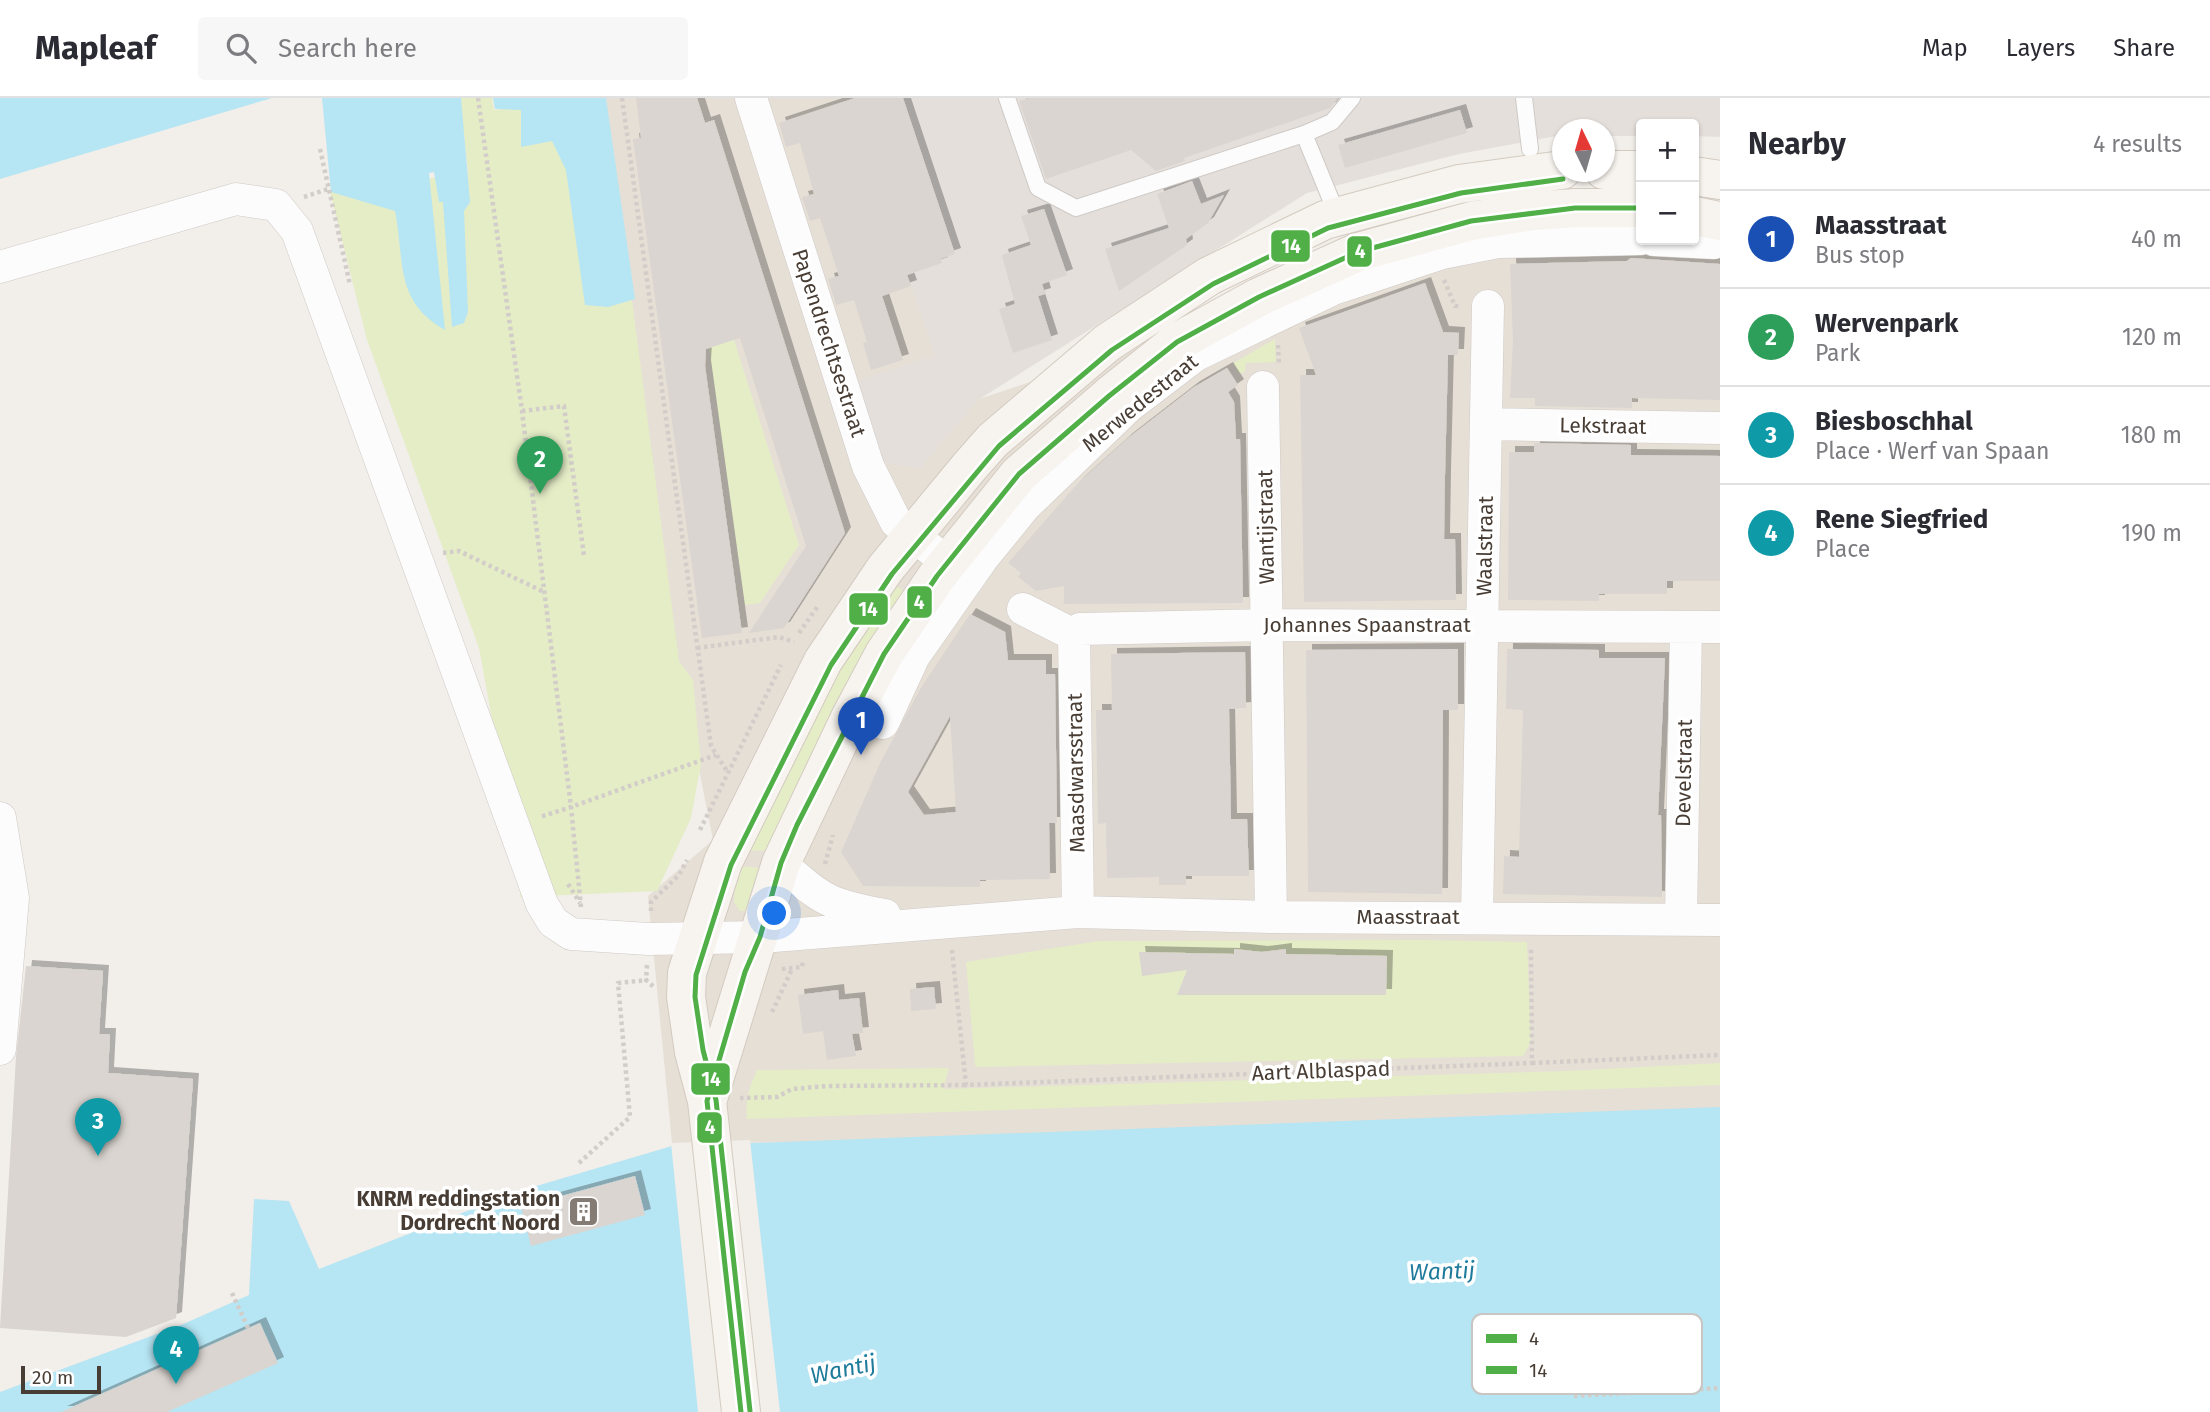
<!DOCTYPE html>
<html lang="en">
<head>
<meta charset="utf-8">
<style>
	:root { --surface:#fff; --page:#f7f7f7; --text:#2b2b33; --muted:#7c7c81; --line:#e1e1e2; --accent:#ea580c }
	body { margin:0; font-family:"Fira Sans",sans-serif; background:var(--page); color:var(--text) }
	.controls { position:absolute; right:21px; top:21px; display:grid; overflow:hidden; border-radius:7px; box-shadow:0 2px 5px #0004 }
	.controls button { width:63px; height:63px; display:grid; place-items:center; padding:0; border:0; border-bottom:2px solid var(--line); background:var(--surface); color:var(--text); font:35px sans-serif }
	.compass { position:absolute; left:1552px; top:21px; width:63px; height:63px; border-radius:50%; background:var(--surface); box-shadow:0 2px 5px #0004; rotate:355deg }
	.scale { position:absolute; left:21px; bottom:18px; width:80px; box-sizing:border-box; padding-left:7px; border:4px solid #483d34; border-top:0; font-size:19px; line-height:24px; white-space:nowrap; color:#483d34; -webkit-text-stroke:5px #fff; paint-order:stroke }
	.you { position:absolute; left:775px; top:816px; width:24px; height:24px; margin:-18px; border:5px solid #fff; border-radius:50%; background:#1a73e8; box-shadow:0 0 0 10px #1a73e833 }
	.badge { display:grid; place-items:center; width:46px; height:46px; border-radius:50%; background:var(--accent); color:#fff; font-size:23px; font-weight:700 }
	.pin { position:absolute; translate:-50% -58px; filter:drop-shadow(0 2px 4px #0008) }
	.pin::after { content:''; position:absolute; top:37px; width:24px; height:21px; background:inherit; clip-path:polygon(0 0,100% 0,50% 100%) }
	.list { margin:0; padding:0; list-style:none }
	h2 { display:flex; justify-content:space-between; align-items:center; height:91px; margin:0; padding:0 28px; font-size:30px }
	h2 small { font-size:23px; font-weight:400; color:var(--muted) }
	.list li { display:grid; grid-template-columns:46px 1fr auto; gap:21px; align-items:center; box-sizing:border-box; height:98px; padding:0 28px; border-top:2px solid var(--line) }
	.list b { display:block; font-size:26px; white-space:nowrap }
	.list p { margin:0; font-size:23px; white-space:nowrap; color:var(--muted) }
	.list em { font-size:23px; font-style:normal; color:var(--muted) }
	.icon { flex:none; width:38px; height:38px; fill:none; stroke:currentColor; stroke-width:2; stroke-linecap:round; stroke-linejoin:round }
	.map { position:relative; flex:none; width:1720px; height:1314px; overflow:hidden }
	header { display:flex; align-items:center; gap:42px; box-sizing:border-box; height:98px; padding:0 35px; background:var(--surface); border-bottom:2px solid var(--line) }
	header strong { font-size:33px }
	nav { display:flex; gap:38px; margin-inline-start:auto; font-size:24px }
	.search { width:490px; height:63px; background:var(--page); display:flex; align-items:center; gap:18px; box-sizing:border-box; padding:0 24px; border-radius:7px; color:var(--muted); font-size:26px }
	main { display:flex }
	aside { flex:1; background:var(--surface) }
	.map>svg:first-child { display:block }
</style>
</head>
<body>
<header>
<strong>Mapleaf</strong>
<div class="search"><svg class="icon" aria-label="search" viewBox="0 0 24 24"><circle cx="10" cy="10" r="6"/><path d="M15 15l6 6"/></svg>Search here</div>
<nav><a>Map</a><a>Layers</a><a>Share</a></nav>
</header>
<main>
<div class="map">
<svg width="1720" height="1314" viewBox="0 0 1720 1314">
	<defs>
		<filter id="shadow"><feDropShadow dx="6" dy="-6" stdDeviation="0" flood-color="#0004"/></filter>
	</defs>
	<rect width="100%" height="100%" fill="#f2eeea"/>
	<path fill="#e6dfd6" d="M603 0H855L958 308 1625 86 1641 142H1694L1720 109V1038L672 1045 648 798 713 742 678 565Z"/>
	<path fill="#e5dfdb" d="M847 0H1720V39L1694 38V26H1641V38H1605L1604 32H1562V37L1459 56 1307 95 978 302 920 371 882 364 856 283 935 257Z"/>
	<path fill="#e5edc7" d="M460 0H492L494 12 606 2 679 563 693 582 701 666 691 720 657 793 520 799 521 780 479 550 367 242 330 94 468 75Z
		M708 160 799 447 760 505 745 507 697 163Z
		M1275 241 1276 264 1246 265 1245 274 1239 275 1233 265Z
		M890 484 908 496 772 753 744 752 779 673Z
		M736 768 762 770 746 813H740L734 804Z
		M1424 842 1527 844 1531 944 1523 958 977 969 975 967 966 864 1099 843Z
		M1720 965V987L747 1021C745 1001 749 990 757 972L949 970 943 991 1565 973Z"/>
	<path fill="#b6e5f3" d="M0 0H272L0 81Z
		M322 0H461L470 104 464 113 468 214 464 225 452 229 443 104H439L434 74 429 75 445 232C394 203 405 164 395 113L331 94Z
		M493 0H606L635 201 608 209 585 207 566 72 552 43 521 49V12L495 11Z
		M1720 1009V1314H0V1294L181 1227 249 1197 254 1101 289 1103 319 1171 516 1094 672 1048Z"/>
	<path fill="#f2eeea" d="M750 1042 780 1314H698L671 1045Z"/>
	<path fill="#dad5d0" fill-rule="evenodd" filter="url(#shadow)" d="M636 0H697L705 25 714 22 845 435 784 530 749 535 806 448 740 240 706 251 705 268 742 535 702 540 633 41 641 40Z
		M855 0H903L955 156 940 161 942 165 907 177 911 188 882 198 903 262 871 272 863 245 867 244 854 202 836 207 828 181 839 178 820 120 810 123 802 99 814 96 800 45 786 49 779 25Z
		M1029 0H1338L1330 10 1184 60 1185 63 1156 73 1131 52 1046 81 1019 3Z
		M1460 12 1467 35 1345 70 1338 47Z
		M1192 83 1201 106 1224 97 1208 125 1186 141 1187 147 1119 193 1105 151 1169 130 1157 96Z
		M1044 111 1067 177 1042 186 1045 196 1038 198 1052 242 1013 255 999 211 1015 206 1002 157 1031 147 1021 118Z
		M1631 160 1720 166V302L1632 300V310L1535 308V300H1510L1513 242 1510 166 1627 163Z
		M1425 185 1443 234 1459 235 1458 257H1448L1445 377 1444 441H1455L1456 502 1304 504 1300 277H1316L1299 230Z
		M1227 270 1238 287 1228 294 1234 304 1236 341H1240L1243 505 1064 506V488L1036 493 1018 479 1021 475 1008 465 1079 384 1128 340 1194 289Z
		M1534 345 1631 347V357L1720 358V483H1667V496H1599V503L1508 502 1509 354H1534Z
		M970 516 1005 534 1008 562H1046V576H1055L1057 725H1049L1050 781 980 782V789L863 788 841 754 881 663 922 588ZM950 618 956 714 924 717 908 694Z
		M1458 551V612H1443L1442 796 1308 794 1306 552Z
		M1507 551 1599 552V560H1665L1658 717H1661L1662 799 1503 796 1504 758 1519 759 1523 612 1506 611Z
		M1245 554 1246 610 1229 611 1231 721H1247L1249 778H1186V787H1159V779L1107 780 1106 725 1098 726 1096 612H1112L1111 556Z
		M1234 851 1262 854 1286 851V856L1387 858 1386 897H1177L1187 872 1142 878 1139 854 1234 856Z
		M26 868 103 873 99 936H110L108 975 193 981 176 1220 126 1239 0 1230 16 959Z
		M934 889 936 911 911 913 910 891Z
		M838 892 839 902 859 900 863 935 852 936 856 958 827 962 823 933 803 936 798 897Z
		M635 1078 645 1117 531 1148 521 1109Z
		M260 1225 278 1265 167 1314H61Z"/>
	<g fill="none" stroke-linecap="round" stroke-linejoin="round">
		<defs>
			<path id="service" d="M1007 0 1038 90 1076 110 1304 36 1332 24 1352 0
				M1524 0 1530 51
				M1304 36 1338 119"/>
			<path id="minor" d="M751 0 868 368 896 424 948 465
				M1654 142 1714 145 1720 142
				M0 169 236 101 276 107 297 133 542 806 553 824 571 836 648 841 760 839 1078 814 1271 819 1720 822
				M1263 289 1271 819
				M1486 326 1720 330
				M1023 511 1074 537
				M1074 537 1080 531 1268 527 1720 529
				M1074 537 1078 814
				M850 620 883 625 914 558 982 461 1025 408 1129 308 1196 257 1333 191 1442 155 1498 144 1641 141
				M0 720 13 800 0 951
				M781 765C820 802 832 808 885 817
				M1477 819 1488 208
				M1681 821 1686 529"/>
			<path id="secondary" d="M1604 72H1641
				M1694 78 1720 82
				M1694 118 1720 123
				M708 1001 781 765 850 620 884 556 937 478 1019 376 1109 298 1177 244 1259 199 1358 154 1471 123 1533 113 1575 110H1641
				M741 1314 707 1003 694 954 686 899 687 875 723 764 823 563 885 471 970 368 993 342 1107 245 1209 178 1325 122 1459 86 1562 72"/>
		</defs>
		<use href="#service" stroke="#cecac6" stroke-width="18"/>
		<use href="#minor" stroke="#cecac6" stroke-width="33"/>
		<use href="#secondary" stroke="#d3cbc1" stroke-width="40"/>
		<path stroke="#d2cdc9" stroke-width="4.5" stroke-dasharray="3.5 3.5" stroke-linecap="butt" d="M478 0 522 313 571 709 540 719
			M622 0 711 648 727 673
			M320 51 350 187
			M304 99 328 91
			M1444 182 1455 208H1459
			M1278 247 1279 267
			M522 313 564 308 584 458
			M443 455 459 453 544 494
			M799 535 818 508
			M697 550 779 539 794 544
			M700 732 781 567
			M825 766 833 737
			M568 786 580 805
			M581 809 571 709 716 657
			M651 813V804L679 777 687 762
			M952 852 966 987 1532 965 1531 849
			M647 867 646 882 655 890
			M782 871 802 869 803 863
			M772 914 792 871
			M1532 965 1720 957
			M740 1000 777 999 792 991 827 988 966 987
			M579 1065 630 1019 618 885 648 882
			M232 1195 248 1230
			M1574 1298 1720 1290"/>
		<use href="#service" stroke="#fdfcfc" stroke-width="16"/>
		<use href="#minor" stroke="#fdfcfc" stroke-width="32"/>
		<use href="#secondary" stroke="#f7f3ee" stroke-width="38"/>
		<defs>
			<path id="bus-1" d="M741 1314 707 1003 745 874 760 839 781 765 797 727 884 556 937 478 1019 376 1109 298 1177 244 1259 199 1358 154 1471 123 1575 110H1641"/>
			<path id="bus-2" d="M750 1313 716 1002 703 952 695 899 696 877 731 767 831 567 892 476 999 348 1112 252 1213 186 1328 130 1461 95 1563 81"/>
		</defs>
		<use href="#bus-1" stroke="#fff" stroke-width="10"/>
		<use href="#bus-2" stroke="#fff" stroke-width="10"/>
		<use href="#bus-1" stroke="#50af46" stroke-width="5"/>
		<use href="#bus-2" stroke="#50af46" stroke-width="5"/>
	</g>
	<defs>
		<symbol id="building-square" viewBox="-11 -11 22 22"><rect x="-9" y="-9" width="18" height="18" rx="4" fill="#847b74" stroke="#fff"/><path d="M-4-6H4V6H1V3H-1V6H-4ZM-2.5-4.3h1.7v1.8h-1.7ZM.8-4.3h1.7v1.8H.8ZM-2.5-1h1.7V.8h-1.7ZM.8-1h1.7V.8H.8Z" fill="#fff"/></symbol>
	</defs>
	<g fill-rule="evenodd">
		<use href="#building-square" x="566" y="1096" width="35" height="35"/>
	</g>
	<g text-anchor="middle" stroke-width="7" stroke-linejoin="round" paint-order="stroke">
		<g font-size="21" fill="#483d34" stroke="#fff">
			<text transform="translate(829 245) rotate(72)" y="7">Papendrechtsestraat</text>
			<text transform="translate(1140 305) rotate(-39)" y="7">Merwedestraat</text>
			<text transform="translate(1603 328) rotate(1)" y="7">Lekstraat</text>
			<text transform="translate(1266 429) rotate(-91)" y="7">Wantijstraat</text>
			<text transform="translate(1485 448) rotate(-89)" y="7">Waalstraat</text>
			<text x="1367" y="534">Johannes Spaanstraat</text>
			<text transform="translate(1076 675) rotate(-91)" y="7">Maasdwarsstraat</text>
			<text transform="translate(1684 675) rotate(-89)" y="7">Develstraat</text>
			<text x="1408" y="826">Maasstraat</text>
			<text transform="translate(1321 973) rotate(-2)" y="7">Aart Alblaspad</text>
		</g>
		<g font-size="21" font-weight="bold" fill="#483d34" stroke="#fff" text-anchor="end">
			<text x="560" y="1108">KNRM reddingstation<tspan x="560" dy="24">Dordrecht Noord</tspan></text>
		</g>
		<g font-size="23" font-style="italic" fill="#1f7b9b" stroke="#fff">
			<text transform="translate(1442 1173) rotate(-2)" y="8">Wantij</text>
			<text transform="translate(843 1271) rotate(-12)" y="8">Wantij</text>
		</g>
	</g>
	<rect x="1472" y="1216" width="230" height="80" rx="10" fill="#fff" stroke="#c8c5c2" stroke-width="2"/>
	<rect x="1486" y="1236" width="31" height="9" fill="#50af46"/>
	<rect x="1486" y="1268" width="31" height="8" fill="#50af46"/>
	<g font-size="19" fill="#483d34">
		<text x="1529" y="1247">4</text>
		<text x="1529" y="1279">14</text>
	</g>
	<g stroke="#fff" stroke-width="2.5">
		<rect x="1270" y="131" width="41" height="34" rx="7" fill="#50af46"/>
		<rect x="1346" y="137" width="27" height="33" rx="7" fill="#50af46"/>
		<rect x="906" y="487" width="27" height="34" rx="7" fill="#50af46"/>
		<rect x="848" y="494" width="41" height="34" rx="7" fill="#50af46"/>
		<rect x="690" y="964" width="41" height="34" rx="7" fill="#50af46"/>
		<rect x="696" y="1013" width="27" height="33" rx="7" fill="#50af46"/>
	</g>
	<g font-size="19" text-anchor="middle" font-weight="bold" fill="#fff">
		<text x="1291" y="155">14</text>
		<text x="1360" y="160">4</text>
		<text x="919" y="511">4</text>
		<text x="868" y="518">14</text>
		<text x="711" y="988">14</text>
		<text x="710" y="1036">4</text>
	</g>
</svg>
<div class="controls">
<button>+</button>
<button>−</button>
</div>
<svg class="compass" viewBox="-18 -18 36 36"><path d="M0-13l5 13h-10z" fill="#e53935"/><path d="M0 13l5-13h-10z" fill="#7c7c81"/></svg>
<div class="scale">20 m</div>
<div class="you"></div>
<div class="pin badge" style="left:861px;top:657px;background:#1a4fb4">1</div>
<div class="pin badge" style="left:540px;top:396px;background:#2e9e5b">2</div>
<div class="pin badge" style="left:98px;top:1058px;background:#0f9aa8">3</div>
<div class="pin badge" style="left:176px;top:1286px;background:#0f9aa8">4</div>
</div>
<aside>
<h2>Nearby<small>4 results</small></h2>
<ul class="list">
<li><span class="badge" style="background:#1a4fb4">1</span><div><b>Maasstraat</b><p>Bus stop</p></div><em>40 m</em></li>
<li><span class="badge" style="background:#2e9e5b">2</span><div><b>Wervenpark</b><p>Park</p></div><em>120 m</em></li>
<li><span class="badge" style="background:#0f9aa8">3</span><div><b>Biesboschhal</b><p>Place · Werf van Spaan</p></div><em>180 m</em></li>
<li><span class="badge" style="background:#0f9aa8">4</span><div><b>Rene Siegfried</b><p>Place</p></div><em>190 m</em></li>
</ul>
</aside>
</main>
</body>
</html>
